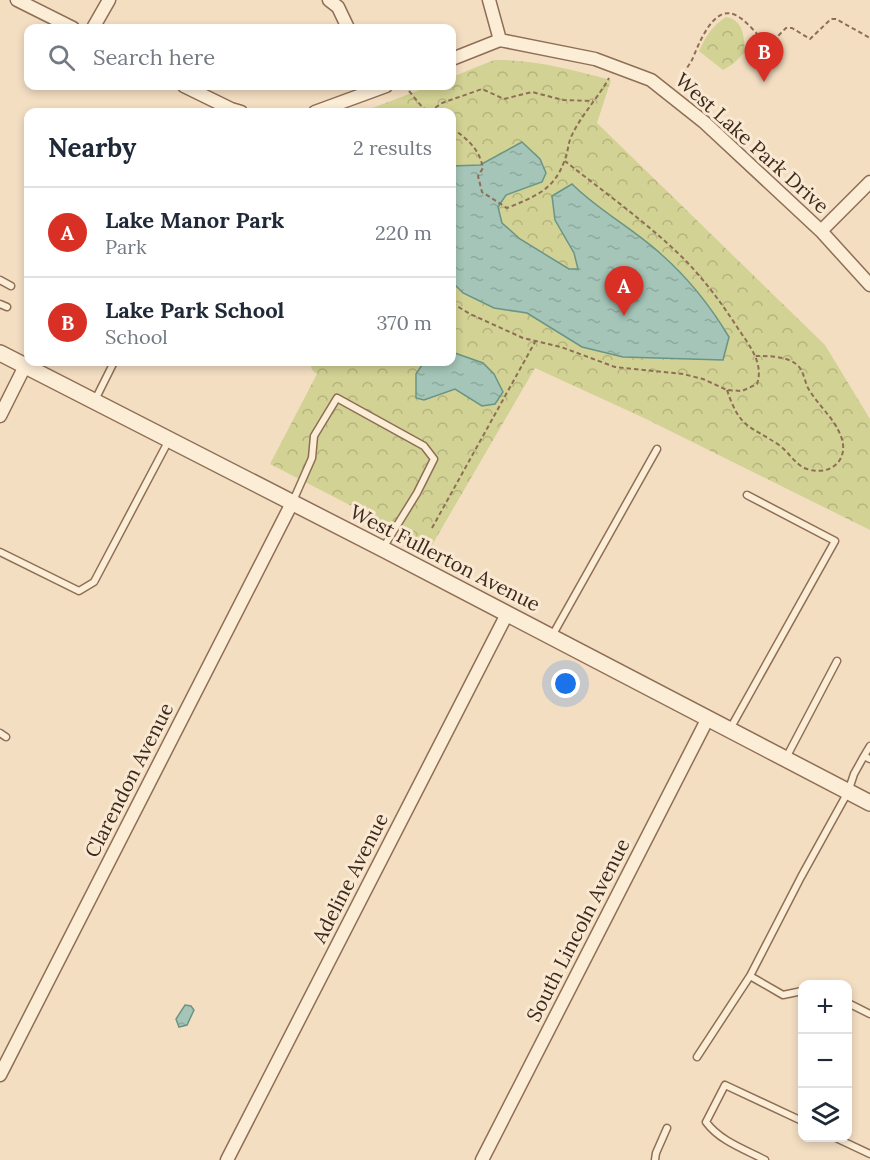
<!DOCTYPE html>
<html lang="en">
<head>
<meta charset="utf-8">
<style>
	:root { --surface:#fff; --page:#f6f6f7; --text:#1f2937; --muted:#747a83; --line:#e0e1e3; --accent:#d93025 }
	body { margin:0; font-family:Lora,serif; background:var(--page); color:var(--text) }
	.controls { position:absolute; right:18px; bottom:18px; display:grid; overflow:hidden; border-radius:12px; box-shadow:0 3px 9px #0003 }
	.controls button { width:54px; height:54px; display:grid; place-items:center; padding:0; border:0; border-bottom:2px solid var(--line); background:var(--surface); color:var(--text); font:30px sans-serif }
	.you { position:absolute; left:566px; top:684px; width:21px; height:21px; margin:-15px; border:4px solid #fff; border-radius:50%; background:#1a73e8; box-shadow:0 0 0 9px #1a73e833 }
	.badge { display:grid; place-items:center; width:39px; height:39px; border-radius:50%; background:var(--accent); color:#fff; font-size:20px; font-weight:700 }
	.pin { position:absolute; translate:-50% -50px; filter:drop-shadow(0 2px 3px #0008) }
	.pin::after { content:''; position:absolute; top:32px; width:21px; height:18px; background:inherit; clip-path:polygon(0 0,100% 0,50% 100%) }
	.list { margin:0; padding:0; list-style:none }
	h2 { display:flex; justify-content:space-between; align-items:center; height:78px; margin:0; padding:0 24px; font-size:26px }
	h2 small { font-size:20px; font-weight:400; color:var(--muted) }
	.list li { display:grid; grid-template-columns:39px 1fr auto; gap:18px; align-items:center; box-sizing:border-box; height:90px; padding:0 24px; border-top:2px solid var(--line) }
	.list b { display:block; font-size:22px; white-space:nowrap }
	.list p { margin:0; font-size:20px; white-space:nowrap; color:var(--muted) }
	.list em { font-size:20px; font-style:normal; color:var(--muted) }
	.icon { flex:none; width:33px; height:33px; fill:none; stroke:currentColor; stroke-width:2; stroke-linecap:round; stroke-linejoin:round }
	.map { position:relative; flex:none; width:870px; height:1160px; overflow:hidden }
	.search { position:absolute; background:var(--surface); box-shadow:0 3px 9px #0003; left:24px; top:24px; width:432px; height:66px; display:flex; align-items:center; gap:15px; box-sizing:border-box; padding:0 21px; border-radius:12px; color:var(--muted); font-size:22px }
	.panel { position:absolute; background:var(--surface); box-shadow:0 3px 9px #0003; left:24px; top:108px; width:432px; height:258px; border-radius:12px }
	.map>svg:first-child { display:block }
</style>
</head>
<body>
<div class="map">
<svg width="870" height="1160" viewBox="0 0 870 1160">
	<defs>
		<pattern id="park-crowns" width="20" height="18" patternUnits="userSpaceOnUse" patternTransform="scale(1.5)"><rect width="20" height="18" fill="#d2d294"/><path d="M2 6a3 3 0 1 1 6 0M12 15a3 3 0 1 1 6 0" fill="none" stroke="#b5b47f"/></pattern>
		<pattern id="water-ripples" width="26" height="14" patternUnits="userSpaceOnUse" patternTransform="scale(1.5)"><rect width="26" height="14" fill="#a4c5b8"/><path d="M2 4q2-2 4 0t4 0M15 11q2-2 4 0t4 0" fill="none" stroke="#8ea99e"/></pattern>
	</defs>
	<rect width="100%" height="100%" fill="#f3dec2"/>
	<path fill="url(#park-crowns)" d="M726 17C744 20 744 37 745 52L733 64 723 70 699 51C706 36 712 26 726 17Z
		M494 60C533 59 573 70 611 80L597 123 825 345 870 419V530L644 418 535 368 432 545 410 536 270 464 317 374 312 370 310 362H452V112H362L430 86H452V77Z"/>
	<path fill="url(#water-ripples)" stroke="#6a9585" stroke-width="1.5" d="M522 142 540 159 546 173 542 182 506 195 498 207 502 223 520 239 569 269H578L574 253 555 220 552 196 572 184C599 211 634 229 662 255 688 278 711 307 729 337L723 360 623 357 582 347 527 313 494 308 463 293 452 282V166L480 165Z
		M452 352 483 363 494 374 503 392 495 404 482 406 455 389 424 400 416 398V374L424 362H452Z
		M185 1005 191 1006 194 1010 187 1025 179 1027 176 1019Z"/>
	<g fill="none" stroke-linecap="round" stroke-linejoin="round">
		<defs>
			<path id="service" d="M0 280 11 286
				M0 304 7 307
				M95 400 114 362
				M293 501 312 458 314 436 337 398 424 446 434 459 417 493 383 548
				M0 552 79 591 94 582 169 440
				M552 636 657 449
				M730 729 835 541 747 495
				M0 733 6 737
				M864 756 870 746
				M786 758 837 661
				M750 976 783 995 802 991
				M848 1003 870 1014
				M697 1057 750 976 801 877 848 792 854 774 864 756 870 759
				M836 1138 870 1154
				M655 1160 656 1153 667 1128
				M765 1160C744 1149 720 1141 706 1122L725 1085 802 1121"/>
			<path id="minor" d="M17 0 73 28
				M329 0 338 7 348 28
				M489 0 500 40
				M93 28 109 0
				M452 59 500 40 595 59 651 80 704 122 821 231 870 285
				M184 86 231 109 241 112
				M315 112 386 86
				M821 231 870 182
				M0 416 25 366
				M0 1075 292 503
				M227 1160 507 614
				M482 1160 708 718"/>
			<path id="tertiary" d="M0 353 383 549 870 803"/>
		</defs>
		<use href="#service" stroke="#8f6e56" stroke-width="9"/>
		<use href="#minor" stroke="#8f6e56" stroke-width="15"/>
		<use href="#tertiary" stroke="#8f6e56" stroke-width="18"/>
		<path stroke="#8f6e56" stroke-width="2" stroke-dasharray="4.5 3" stroke-linecap="butt" d="M679 80C683 73 688 67 692 60 698 46 712 7 733 14 745 18 756 34 765 42L771 43 786 28H792L810 39 831 19H836L870 38
			M409 91 423 108 430 112
			M429 112 442 103 482 89 504 99 532 92 563 100 593 101
			M452 128C467 139 479 148 483 168L478 176 482 192 507 208C534 197 555 190 565 159 568 152 568 144 571 137 581 115 598 98 609 78
			M452 303 470 314 523 338 561 347 615 367 683 374 703 379 727 390 742 391 757 384C764 364 750 346 739 330 723 305 706 282 686 261 649 224 605 193 565 161
			M727 390C740 429 749 425 779 445 789 452 795 465 807 469 832 477 851 458 840 434 833 417 817 404 808 388 804 380 804 370 796 364 786 356 768 356 756 356
			M432 528 535 342"/>
		<use href="#service" stroke="#fcedd6" stroke-width="6"/>
		<use href="#minor" stroke="#fcedd6" stroke-width="12"/>
		<use href="#tertiary" stroke="#fcedd6" stroke-width="15"/>
	</g>
	<g text-anchor="middle" stroke-width="6" stroke-linejoin="round" paint-order="stroke">
		<g font-size="20" fill="#3d281c" stroke="#f9e9d2">
			<text transform="translate(752 143) rotate(42)" y="7">West Lake Park Drive</text>
			<text transform="translate(445 558) rotate(27)" y="7">West Fullerton Avenue</text>
			<text transform="translate(129 780) rotate(-63)" y="7">Clarendon Avenue</text>
			<text transform="translate(350 878) rotate(-63)" y="7">Adeline Avenue</text>
			<text transform="translate(578 930) rotate(-63)" y="7">South Lincoln Avenue</text>
		</g>
	</g>
</svg>
<div class="controls">
<button>+</button>
<button>−</button>
<button><svg class="icon" aria-label="layers" viewBox="0 0 24 24"><path d="M12 4l9 5-9 5-9-5zM3 14l9 5 9-5"/></svg></button>
</div>
<div class="you"></div>
<div class="pin badge" style="left:624px;top:316px">A</div>
<div class="pin badge" style="left:764px;top:82px">B</div>
<div class="search"><svg class="icon" aria-label="search" viewBox="0 0 24 24"><circle cx="10" cy="10" r="6"/><path d="M15 15l6 6"/></svg>Search here</div>
<section class="panel">
<h2>Nearby<small>2 results</small></h2>
<ul class="list">
<li><span class="badge">A</span><div><b>Lake Manor Park</b><p>Park</p></div><em>220 m</em></li>
<li><span class="badge">B</span><div><b>Lake Park School</b><p>School</p></div><em>370 m</em></li>
</ul>
</section>
</div>
</body>
</html>
